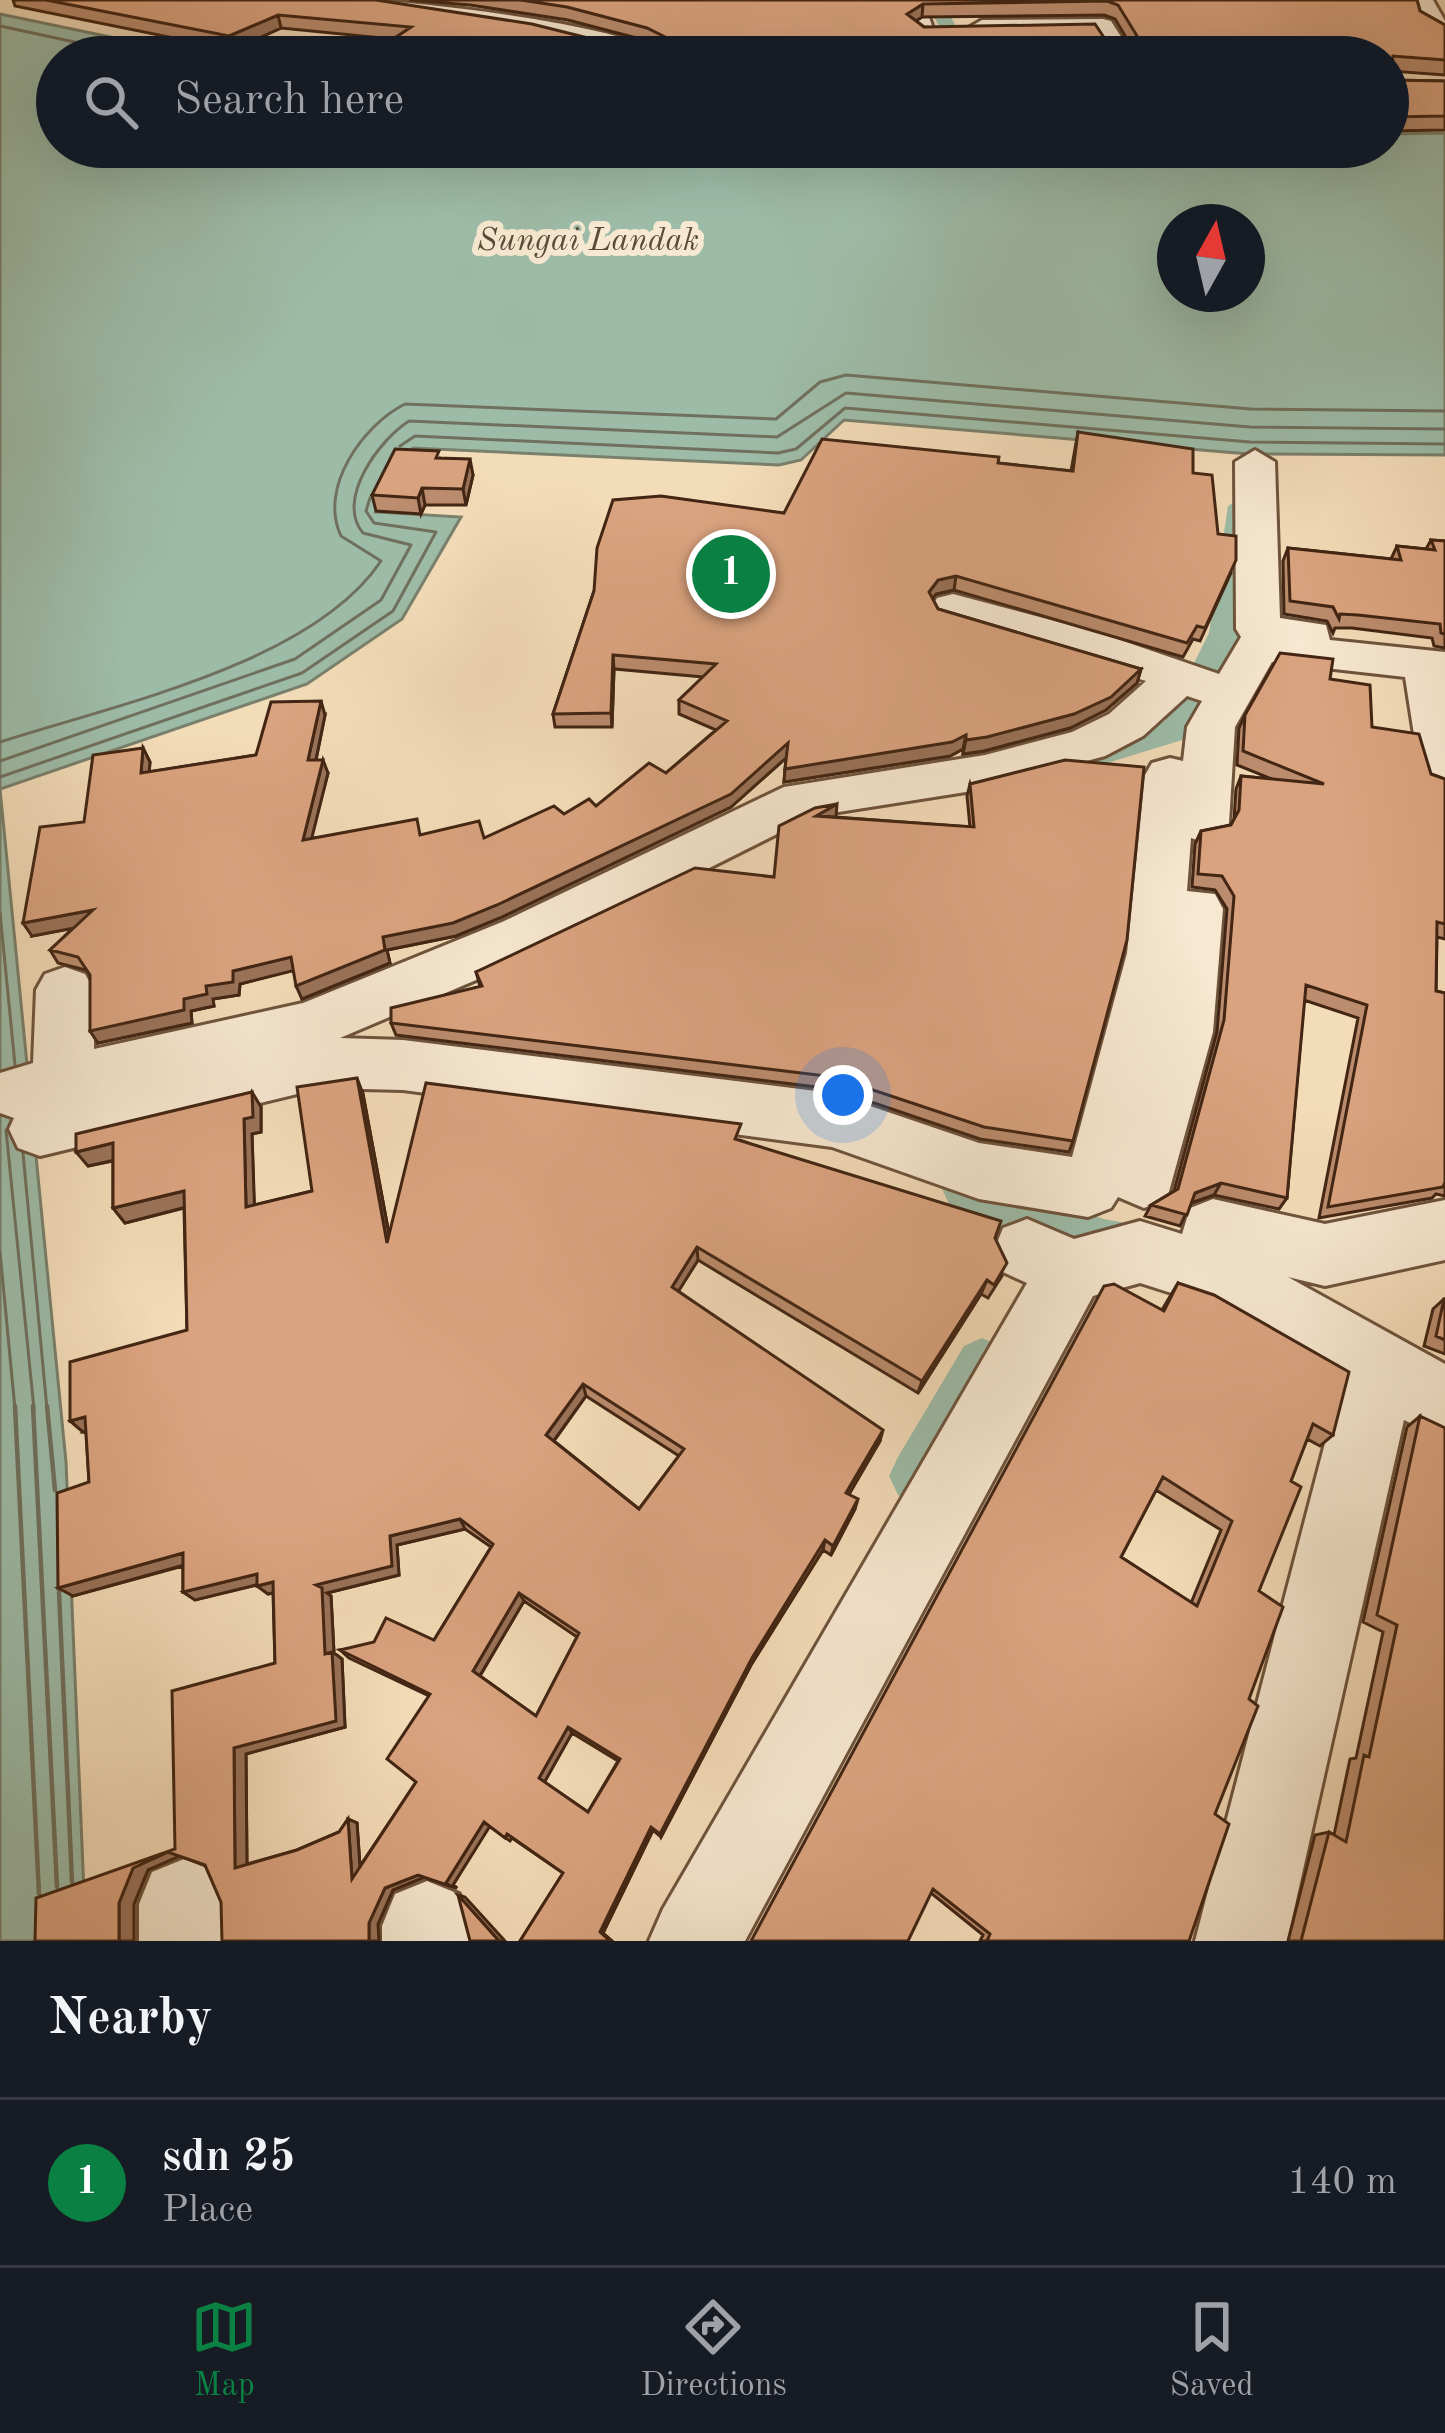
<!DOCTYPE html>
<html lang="en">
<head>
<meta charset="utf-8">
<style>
	:root { --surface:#171b24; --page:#242831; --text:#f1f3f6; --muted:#9ea1a6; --line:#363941; --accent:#0b8043 }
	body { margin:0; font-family:"Old Standard TT",serif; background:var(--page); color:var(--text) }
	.compass { position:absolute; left:1157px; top:204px; width:108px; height:108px; border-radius:50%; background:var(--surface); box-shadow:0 12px 48px #0002; rotate:8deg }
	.you { position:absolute; left:843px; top:1095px; width:42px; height:42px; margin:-30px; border:9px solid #fff; border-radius:50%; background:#1a73e8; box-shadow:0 0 0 18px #1a73e833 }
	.badge { display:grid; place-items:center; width:78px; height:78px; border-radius:50%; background:var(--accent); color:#fff; font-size:39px; font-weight:700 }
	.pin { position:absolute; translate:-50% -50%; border:6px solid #fff; box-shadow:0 3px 12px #0006 }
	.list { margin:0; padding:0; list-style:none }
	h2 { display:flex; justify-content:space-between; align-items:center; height:156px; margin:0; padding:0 48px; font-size:51px }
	h2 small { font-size:39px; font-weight:400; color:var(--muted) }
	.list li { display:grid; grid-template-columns:78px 1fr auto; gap:36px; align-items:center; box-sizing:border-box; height:168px; padding:0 48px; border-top:3px solid var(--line) }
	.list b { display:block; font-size:45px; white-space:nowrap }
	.list p { margin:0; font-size:39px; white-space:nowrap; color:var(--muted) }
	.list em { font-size:39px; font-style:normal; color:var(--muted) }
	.icon { flex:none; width:66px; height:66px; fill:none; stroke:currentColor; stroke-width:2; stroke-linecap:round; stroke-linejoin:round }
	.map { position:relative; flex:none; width:1445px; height:1941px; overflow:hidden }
	.search { position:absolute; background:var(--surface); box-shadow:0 12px 48px #0002; left:36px; right:36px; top:36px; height:132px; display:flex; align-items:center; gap:30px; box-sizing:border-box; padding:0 42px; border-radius:66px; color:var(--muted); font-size:45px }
	.sheet { height:324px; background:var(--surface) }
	nav { display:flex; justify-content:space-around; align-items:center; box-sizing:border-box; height:168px; border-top:3px solid var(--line); background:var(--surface); font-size:33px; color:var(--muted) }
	nav a { display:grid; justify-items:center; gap:6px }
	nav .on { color:var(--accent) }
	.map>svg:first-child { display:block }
</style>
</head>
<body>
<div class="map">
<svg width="1445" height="1941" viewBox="0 0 1445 1941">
	<rect width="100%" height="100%" fill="#f3dcb8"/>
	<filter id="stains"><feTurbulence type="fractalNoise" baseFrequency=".00167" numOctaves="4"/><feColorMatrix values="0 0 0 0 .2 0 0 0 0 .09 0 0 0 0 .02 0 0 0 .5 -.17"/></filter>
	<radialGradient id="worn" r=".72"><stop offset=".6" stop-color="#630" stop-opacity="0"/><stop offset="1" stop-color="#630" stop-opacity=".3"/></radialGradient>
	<path fill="#9dbca8" stroke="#79806c" stroke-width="3" fill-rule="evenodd" d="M0 14 206 57H57V147H1388V134L1445 133V455L1249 454 844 420 801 460 779 465 413 448 376 512 461 517 402 619 307 684 0 789 66 1462 86 1941H0ZM1175 222H1247V294H1175Z"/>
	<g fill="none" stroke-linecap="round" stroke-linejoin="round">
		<path stroke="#70705e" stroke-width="3" d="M0 26 144 57
			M400 446 415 436 778 453 796 449 845 408 1250 442 1445 444
			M0 742C114 705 312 664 381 561L341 536C318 488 363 425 405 404L776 419 820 382 846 375 1251 409 1445 411
			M0 761 295 659 381 600 411 545 363 533C335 500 379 440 409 421L777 437 846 393 1250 427 1445 429
			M0 777 302 673 393 611 436 532 374 523 366 511 370 498
			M0 913 15 1065
			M6 1130 34 1409
			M23 1153 47 1409
			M0 1252 15 1409"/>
		<path stroke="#70705e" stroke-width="4.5" d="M15 1406 39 1894
			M33 1406 57 1887
			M47 1406 55 1490
			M59 1592 72 1882"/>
		<path fill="#9dbca8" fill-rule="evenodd" d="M926 0H942L972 57H954Z
			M1243 497 1258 506 1243 633 1192 737 1068 775 1055 771 1050 762 1055 753 1165 721 1209 633 1228 506Z
			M966 1168 1104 1219 1163 1230 1171 1246 1163 1262C1108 1283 1004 1226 949 1204L942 1189 949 1174Z
			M982 1338 1000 1346 1008 1364 1000 1382 936 1495 917 1504 898 1495 889 1476 898 1457 964 1346Z"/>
		<defs>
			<path id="minor" d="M356 0C410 0 632 25 667 57H626L534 33 367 7Z
				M901 0H923L943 57H919Z
				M1411 0H1433L1445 21V41L1418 21Z
				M1103 19 1111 21 1134 57H1110L1095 33 982 34 970 27 982 20Z
				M1255 450 1275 462 1280 618 1326 625 1330 640 1445 652V790L1427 785 1420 773 1405 677 1272 662 1235 727 1229 823 1221 836 1203 842 1191 838 1187 891 1215 894 1223 909 1213 1032 1167 1199 1144 1208 1118 1197 1111 1208 1088 1217 979 1199 832 1147 403 1090 322 1088 40 1156 18 1148 9 1129 14 1118 0 1113V1073L33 1063 36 990 45 974 65 967 85 974 94 990V1049L303 1003 502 922 784 787 985 755 1072 732 1109 714 1146 681 937 618 931 608 937 598 953 594 1097 632 1219 674 1241 637 1236 629 1235 462ZM1187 696 1202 701 1187 727 1183 761 1170 758 1152 763 1145 775 1127 953 1072 1157 979 1143 832 1093 403 1040 340 1038 542 952 813 816 985 789 1105 756 1143 736Z
				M1213 1199 1325 1224 1445 1200V1260L1325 1286 1288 1277 1445 1364V1440L1404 1420 1287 1941H1195L1341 1382 1206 1304 1140 1283 1093 1296 745 1941H649L663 1909 1027 1283 1003 1272 994 1250 1003 1228 1027 1219 1074 1239 1140 1221 1182 1234 1190 1208Z
				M184 1859 216 1872 229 1904 231 1941H139V1904L152 1872Z
				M427 1881 459 1894 474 1941H382V1926L395 1894Z"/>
		</defs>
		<use href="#minor" stroke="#6e533c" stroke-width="6"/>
		<use href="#minor" fill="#f7e8d1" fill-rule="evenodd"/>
	</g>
	<path fill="#bb8c6d" stroke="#422513" stroke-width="3" fill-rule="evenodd" d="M13 0H376L624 47 657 46 648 41 568 20 470 5 409 0H1417L1420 11 1445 25V75L1391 71 1390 80 1445 81V130L1388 131V57H366L393 39 281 28 233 50 15 6ZM1104 15 1115 19 1130 44 1109 45 924 27 916 21 922 17Z
		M1078 432 1193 473 1218 534 1231 573 1200 641 1193 639 1183 657 954 590 936 594 932 598 938 609 1141 669 1137 683 1106 710 1070 728 984 751 963 754V749L950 756 784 782 786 758 731 807 500 918 456 936 387 950 390 963 302 999 293 970 240 984 239 995 213 999 214 1006 191 1011 192 1023 98 1043 90 975 86 970 58 963 50 950 73 928 32 936 84 822 143 748 150 762 149 772 256 755 325 715 316 760 328 773 311 838 421 835 484 838 596 806 666 773 716 730 679 714V700L703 677 614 669 612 727H555L553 714 594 591 784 513 998 463 1071 471Z
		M440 458 473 475 466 505H425L421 514 376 511 372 495Z
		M1431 540 1445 541V648L1434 646 1432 638 1352 628H1335L1333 633 1327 621 1284 614 1283 561 1288 548 1391 559 1397 546 1426 549Z
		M1330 679 1372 727 1431 774 1445 779V939L1437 937 1436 991 1445 993V1196L1436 1194 1432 1198 1319 1218 1358 1018 1304 1000 1287 1198 1279 1209 1214 1195 1191 1203 1180 1226 1145 1216 1151 1205 1174 1191 1217 1032 1227 909 1215 890 1192 887 1195 844 1201 831 1231 825 1234 820 1236 789 1241 776 1272 779 1237 765 1239 728 1245 715Z
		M970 784 1073 1141 1069 1152 980 1139 833 1089 396 1035 391 1023 480 986 476 972 774 877 836 817 970 827 967 796Z
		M363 1094 389 1234 740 1140 995 1238 1002 1276 988 1298 981 1294 918 1393 698 1260 678 1291 880 1441 849 1494 855 1509 831 1555 823 1550 751 1665 661 1837 653 1830 603 1933 612 1941H520L563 1873 512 1838 510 1841 489 1826 453 1885 457 1888 424 1877 393 1890 378 1924 221 1902 205 1865 179 1856 148 1870 134 1904V1941H35L175 1849 275 1663 273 1593 268 1594 257 1585 195 1600 183 1592V1566L73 1596 89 1482 86 1432H83L187 1330 184 1208 125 1223 113 1208V1161L88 1166 261 1107V1132L252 1134 254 1205 312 1191ZM586 1396 679 1456 639 1509 554 1441ZM465 1529 491 1547 434 1640 340 1650 349 1658 429 1696 416 1782 360 1866 357 1823 348 1819 339 1832 297 1850 247 1864 246 1754 345 1727 342 1659 334 1653 331 1596 327 1593 399 1575 397 1545ZM524 1601 577 1637 536 1716 480 1676ZM572 1733 618 1761 588 1812 544 1782Z
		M1178 1283 1333 1435 1320 1446 1307 1439 1291 1481 1259 1591 1249 1699 1215 1814 1189 1941H980L983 1935 931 1893 1162 1310ZM1156 1490 1221 1530 1191 1603 1121 1557Z
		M1444 1299H1445V1354L1424 1346 1433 1309Z
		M1420 1416 1445 1941H1288L1315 1835 1329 1832 1334 1835 1350 1759 1356 1758 1383 1632 1363 1622 1407 1427Z"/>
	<path fill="#997259" stroke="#422513" stroke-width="3" d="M923 4 922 17 906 27 907 14Z
		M278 15 281 28 233 50 229 36Z
		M470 459 473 475 466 505 463 489Z
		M422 488 425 505 421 514 418 498Z
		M956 576 954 590 936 594 927 606 929 592 938 580Z
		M613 655 614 669 612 727 611 713Z
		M1141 669 1137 683 1106 710 1070 728 984 751 963 754 966 740Z
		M321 701 325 715 313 774 308 760Z
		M966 735 963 749 950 756 784 782 785 769Z
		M788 743 787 757 731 807 500 918 456 936 387 950 390 963 302 999 296 986 383 937Z
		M143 748 150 762 148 787 141 773Z
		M323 760 328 773 308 853 303 840Z
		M837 804 836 817 816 816Z
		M93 910 101 923 32 936 23 923Z
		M291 957 296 970 240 984 239 995 213 999 214 1006 191 1011 192 1023 98 1043 90 1031 184 999 233 971Z
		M357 1078 363 1094 393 1256 387 1243Z
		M252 1092 261 1107V1132L252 1134 255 1221 246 1207 244 1119Z
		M113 1143 124 1158 88 1166 76 1152Z
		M1221 1183 1214 1195 1188 1204 1195 1193Z
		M184 1191 194 1205 125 1223 113 1208Z
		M697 1247 698 1260 673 1300 672 1287Z
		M987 1280 981 1294 918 1393 922 1381Z
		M583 1384 586 1396 550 1446 546 1435Z
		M85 1417 98 1428 83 1432 70 1421Z
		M883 1430 880 1441 844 1503 846 1493Z
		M858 1499 855 1509 831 1555 833 1546Z
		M460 1519 465 1529 397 1545 399 1575 327 1593 331 1596 334 1653 342 1659 345 1727 246 1754 247 1870 235 1868 234 1748 325 1654 316 1585 390 1536Z
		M825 1540 823 1550 751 1665 661 1837 660 1834 752 1658Z
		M183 1553 195 1562 73 1596 58 1588Z
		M257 1574 268 1582 195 1600 183 1592Z
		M273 1582 283 1590 268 1594 257 1586Z
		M519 1593 524 1601 479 1677 473 1671Z
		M568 1727 572 1733 544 1783 539 1778Z
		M348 1819 357 1823 361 1881 352 1879Z
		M484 1822 490 1826 453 1885 457 1888 450 1886 446 1883Z
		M651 1827 653 1830 603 1933 612 1941H610L600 1932Z
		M168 1852 182 1855 148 1870 134 1904V1941H119V1903L133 1868Z
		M418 1875 425 1877 393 1890 378 1924 379 1941H369V1923L385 1888Z
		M458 1895 465 1897 505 1941H499Z"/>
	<path fill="#daa37f" stroke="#422513" stroke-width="3" fill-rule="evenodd" d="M46 0H376L532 24 624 47 670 46 669 39 647 28 567 7 521 0H1417L1420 11 1445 25V60L1393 56 1390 80 1445 81V116L1388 117V57H366L411 27 278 15 229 36ZM1107 1 1118 5 1142 44 1109 45 1095 24 924 27 907 14 923 4Z
		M1078 432 1193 449V473L1212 475 1218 534 1236 536V560L1205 628 1197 626 1187 643 956 576 938 580 929 592 938 609 1141 669 1111 697 1074 714 987 737 966 740V735L952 742 785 769 788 743 731 794 497 905 453 923 383 937 385 950 296 986 291 957 233 971V982L206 986 207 994 184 999V1010L90 1031V975L78 957 50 950 93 910 23 923 40 827 84 822 93 755 143 748 141 773 256 755 271 702 321 701 308 760H323L303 840 417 819 420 835 479 821 484 838 554 806 564 814 589 799 596 806 649 763 666 773 727 721 679 700 716 664 613 655 611 713 553 714 594 591 597 548 613 500 661 496 784 513 822 439 999 457 998 463 1073 471Z
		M395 449 439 451 436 458 470 459 463 489 422 488 418 498 372 495Z
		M1431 540 1445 541V634L1441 633 1440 624 1358 615 1340 614 1339 619 1333 607 1290 601 1288 548 1401 560 1397 546 1435 550Z
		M1280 653 1333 659 1330 679 1370 685 1372 727 1419 734 1431 774 1445 779V924L1437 922 1436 991 1445 993V1182L1443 1187 1328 1207 1367 1005 1306 985 1287 1198 1221 1183 1195 1193 1187 1215 1151 1205 1178 1189 1224 1020 1234 896 1222 876 1198 874 1201 831 1231 825 1239 810 1241 776 1324 784 1243 751 1245 715Z
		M1065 760 1144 767 1127 940 1073 1141 984 1127 834 1077 391 1023V1008L482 986 476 972 695 868 774 877 779 826 815 808 837 804 816 816 974 827 970 784Z
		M357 1078 387 1243 426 1083 741 1124 735 1139 1001 1221 995 1238 1007 1263 994 1285 987 1280 922 1381 697 1247 672 1287 883 1430 846 1493 858 1499 833 1546 825 1540 752 1658 660 1834 651 1827 600 1932 610 1941H520L563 1873 507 1834 505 1838 484 1822 446 1883 450 1886 418 1875 385 1888 369 1923V1941H222L221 1902 205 1865 168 1852 133 1868 119 1903V1941H35L36 1898 175 1849 172 1691 275 1663 273 1582 257 1586V1574L183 1592V1553L58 1588 57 1493 89 1482 85 1417 70 1421V1362L187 1330 184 1191 113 1208V1143L76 1152V1134L252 1092 253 1117 244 1119 246 1207 312 1191 297 1087ZM583 1384 684 1449 639 1509 546 1435ZM460 1519 493 1544 434 1640 386 1618 374 1642 340 1650 430 1694 387 1759 416 1782 352 1879 348 1819 339 1832 297 1850 235 1868 234 1748 336 1721 332 1652 325 1654 322 1588 316 1585 392 1566 390 1536ZM519 1593 579 1633 536 1716 473 1671ZM568 1727 620 1759 588 1812 539 1778Z
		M1178 1283 1214 1295 1349 1372 1333 1435 1313 1424 1291 1481 1301 1487 1259 1591 1283 1607 1249 1699 1258 1706 1215 1814 1229 1824 1189 1941H987L990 1934 933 1889 908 1941H751L1104 1286 1114 1284 1164 1311ZM1163 1477 1232 1521 1197 1606 1121 1557Z
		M1444 1299H1445V1340L1436 1336Z
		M1420 1416 1445 1428V1941H1301L1329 1832 1346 1842 1364 1755 1369 1757 1397 1625 1377 1615Z
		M458 1895 499 1941H470Z"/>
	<g text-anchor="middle" stroke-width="12" stroke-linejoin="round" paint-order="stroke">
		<g font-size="33" font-style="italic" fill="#594b38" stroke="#f7e8d1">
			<text x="588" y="250">Sungai Landak</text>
		</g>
	</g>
	<rect width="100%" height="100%" filter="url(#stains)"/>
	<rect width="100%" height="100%" fill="url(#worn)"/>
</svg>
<svg class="compass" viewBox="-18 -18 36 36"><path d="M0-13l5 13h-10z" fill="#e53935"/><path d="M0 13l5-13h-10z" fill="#9ea1a6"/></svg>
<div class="you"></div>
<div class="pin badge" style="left:731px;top:574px">1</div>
<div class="search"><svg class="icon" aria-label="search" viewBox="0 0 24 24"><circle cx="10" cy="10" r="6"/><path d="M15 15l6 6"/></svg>Search here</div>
</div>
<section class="sheet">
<h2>Nearby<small></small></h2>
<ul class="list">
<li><span class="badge">1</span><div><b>sdn 25</b><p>Place</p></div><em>140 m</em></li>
</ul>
</section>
<nav>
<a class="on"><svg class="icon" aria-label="map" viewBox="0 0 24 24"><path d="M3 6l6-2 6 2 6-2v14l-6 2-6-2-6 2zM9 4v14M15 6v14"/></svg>Map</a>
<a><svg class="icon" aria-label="directions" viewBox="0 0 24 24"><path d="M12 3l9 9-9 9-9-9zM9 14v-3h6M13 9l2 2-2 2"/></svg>Directions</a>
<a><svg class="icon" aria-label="saved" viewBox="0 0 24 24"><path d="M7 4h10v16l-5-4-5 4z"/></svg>Saved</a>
</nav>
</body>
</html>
